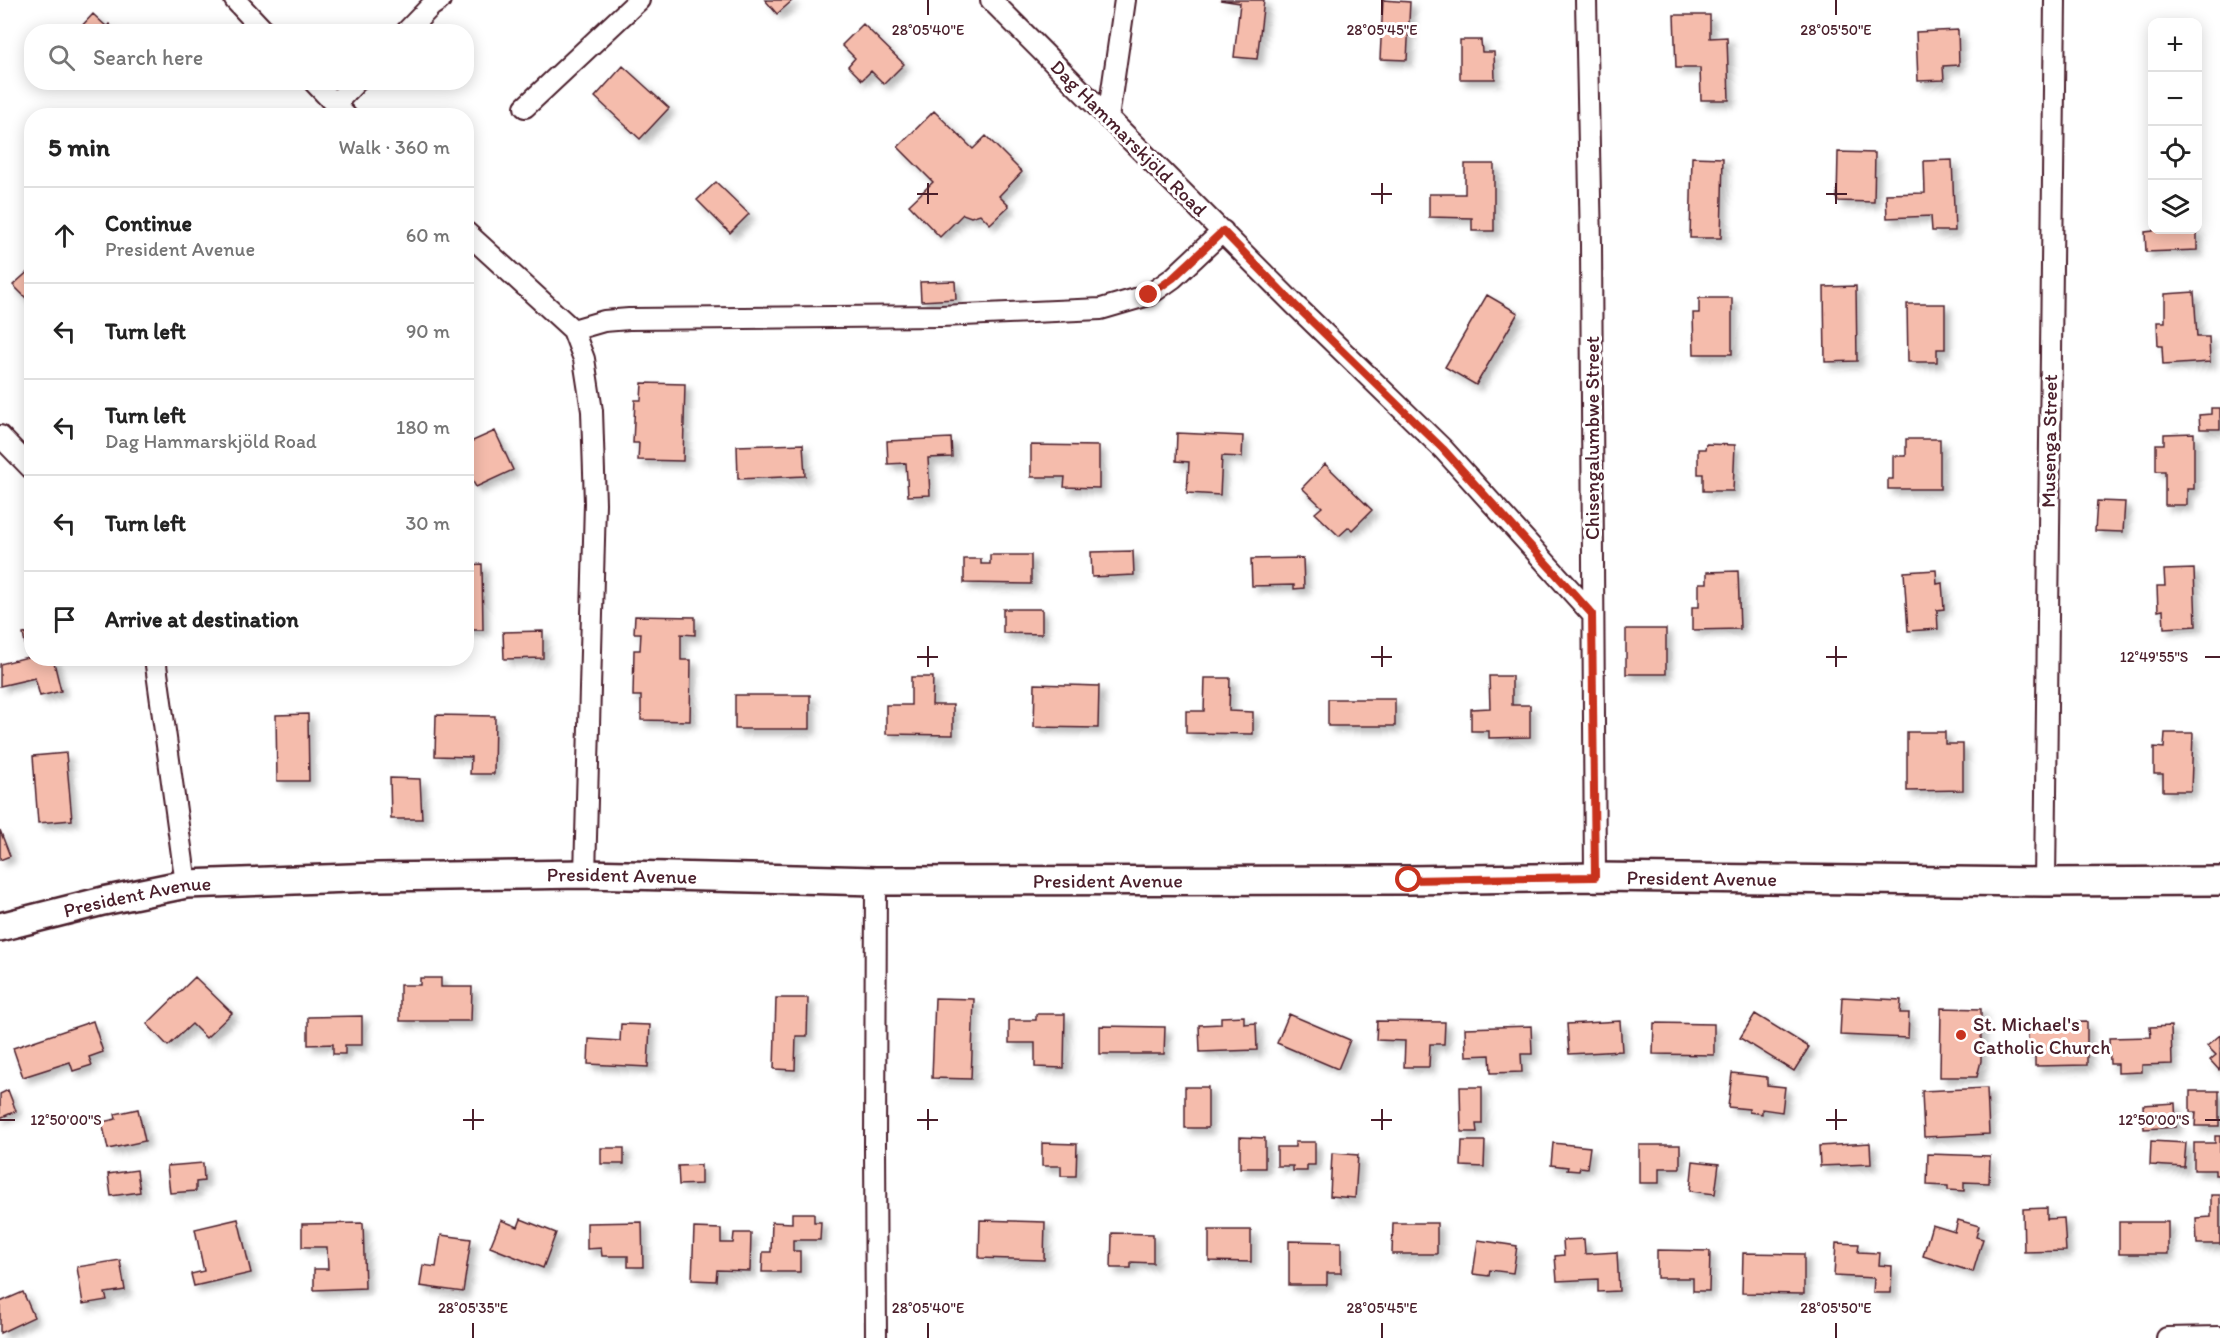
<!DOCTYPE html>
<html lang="en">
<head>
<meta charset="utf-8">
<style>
	:root { --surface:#fff; --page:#f2f2f2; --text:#222; --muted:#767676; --line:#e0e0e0 }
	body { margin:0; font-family:Itim,sans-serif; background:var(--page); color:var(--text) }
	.controls { position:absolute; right:18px; top:18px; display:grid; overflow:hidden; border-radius:12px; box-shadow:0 3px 15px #0003 }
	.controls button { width:54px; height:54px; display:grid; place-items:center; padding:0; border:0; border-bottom:2px solid var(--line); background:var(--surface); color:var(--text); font:30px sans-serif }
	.stop { position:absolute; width:18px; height:18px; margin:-14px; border:4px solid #c8321e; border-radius:50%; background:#fff }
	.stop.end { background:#c8321e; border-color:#fff; box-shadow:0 2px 6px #0008 }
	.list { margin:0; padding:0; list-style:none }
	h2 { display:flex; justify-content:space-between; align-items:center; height:78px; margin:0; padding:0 24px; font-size:26px }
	h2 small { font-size:20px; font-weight:400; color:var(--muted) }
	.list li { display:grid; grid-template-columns:39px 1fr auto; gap:18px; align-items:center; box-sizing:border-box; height:96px; padding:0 24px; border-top:2px solid var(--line) }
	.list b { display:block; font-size:22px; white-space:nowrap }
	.list p { margin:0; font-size:20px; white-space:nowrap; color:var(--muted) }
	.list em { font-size:20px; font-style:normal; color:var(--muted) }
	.icon { flex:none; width:33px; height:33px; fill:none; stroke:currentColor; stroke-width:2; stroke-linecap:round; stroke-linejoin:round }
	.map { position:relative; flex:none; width:2220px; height:1338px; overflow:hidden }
	.search { position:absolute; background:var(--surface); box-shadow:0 3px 15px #0003; left:24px; top:24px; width:450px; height:66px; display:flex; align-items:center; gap:15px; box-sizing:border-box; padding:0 21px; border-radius:24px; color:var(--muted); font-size:22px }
	.panel { position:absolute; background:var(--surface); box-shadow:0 3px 15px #0003; left:24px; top:108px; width:450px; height:558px; border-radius:24px }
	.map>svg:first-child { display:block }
</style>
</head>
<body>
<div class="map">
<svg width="2220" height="1338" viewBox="0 0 2220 1338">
	<defs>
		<filter id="shadow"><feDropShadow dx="5.5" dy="5.5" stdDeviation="3" flood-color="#0004"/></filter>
	</defs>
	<rect width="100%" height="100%" fill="#fff"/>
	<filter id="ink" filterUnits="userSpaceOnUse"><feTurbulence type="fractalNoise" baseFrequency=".0167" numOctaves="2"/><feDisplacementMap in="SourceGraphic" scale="12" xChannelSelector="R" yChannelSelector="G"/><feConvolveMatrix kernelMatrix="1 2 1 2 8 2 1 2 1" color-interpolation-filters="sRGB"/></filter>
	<g filter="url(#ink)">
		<path fill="#f5bcac" stroke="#4a1f2b" stroke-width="1.5" filter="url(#shadow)" d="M765 0H793L777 14Z
			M1264 0 1257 59 1234 57 1240 3 1220 0Z
			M1383 0 1410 2 1407 60 1380 59Z
			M93 14 107 27 109 24 117 32H79L78 30Z
			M1674 15H1710V38L1727 37 1729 100H1701L1700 68H1676Z
			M863 24 904 64 884 84 871 71 862 80 848 66 855 58 842 45Z
			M1958 30 1959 65 1943 66 1944 80 1918 81 1916 32Z
			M1460 40H1481L1482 52H1494L1495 79H1460Z
			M623 66 669 108 640 139 595 97Z
			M934 111 973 149 986 136 1022 172 999 196 1009 206 990 224 980 214 971 217 963 214 940 237 909 205 933 182 898 147Z
			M1838 152 1875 153 1874 202 1837 201Z
			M1692 157 1723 158 1721 238H1690Z
			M1952 160 1955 231H1932L1931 216 1887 218 1886 194 1925 193 1924 161Z
			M1465 164H1494V231H1472V218L1429 217V194H1465Z
			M716 182 749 214 730 233 697 200Z
			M2153 230H2197V250L2146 252 2145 232 2153 231Z
			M32 268V304L13 285Z
			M955 281 956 299 921 301 920 282Z
			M1856 286 1857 361 1825 362 1824 287Z
			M2194 292 2197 337H2209L2210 362 2163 365 2162 346H2158L2157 322H2165V294Z
			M1487 295 1518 313 1476 385 1445 367Z
			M1699 298H1732V354H1694L1693 313H1699Z
			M1907 304H1945V349H1937V362H1908Z
			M642 383 685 384 683 461 638 460 639 443H633L635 400H641Z
			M2211 408H2220V429H2200L2199 415 2211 414Z
			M495 431 513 470 476 487 466 469V444Z
			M1177 433 1243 436 1242 457 1222 456 1220 495 1187 493 1189 462 1176 461Z
			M2194 433V489H2187V505H2165V471H2156V444H2164V434Z
			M951 438 952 457 928 458 930 495 908 496 906 463 888 464 887 441Z
			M1906 439H1940V489H1888V479H1893V456H1906Z
			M803 444 805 476 738 479 737 446Z
			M1706 444 1735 445 1733 491H1703V474H1698V449H1705Z
			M1031 445 1099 446V488L1064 487 1065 477H1031Z
			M1325 464 1372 510 1352 530 1349 527 1339 536 1315 513 1322 507 1302 488Z
			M2097 501 2125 502 2123 532 2095 531Z
			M1133 551 1134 575 1092 577 1091 552Z
			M990 555H1031V584L964 583V559H981V564H990Z
			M1303 558 1304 588 1294 589V585L1252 586 1251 559Z
			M482 564 483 630H466V565Z
			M2194 569 2196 626 2164 628 2163 610 2158 611 2157 586H2165L2164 570Z
			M1936 570 1937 584 1942 583 1944 609 1937 610 1938 629 1908 631 1904 572Z
			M1738 571 1740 629 1692 630V607H1699V583H1707V572Z
			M1003 609H1042V634L1003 633Z
			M635 616 695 617V635L681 634V660H691L690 721 641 720V696H633L634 650H640L641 633H634Z
			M1626 629H1666V674H1626Z
			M543 631V658L504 659 503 632Z
			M32 632V658H53L61 691 40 696 35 678 0 686V664L28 657 23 634Z
			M1489 676H1512V705H1530V737L1489 738V731H1471V709L1490 708Z
			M911 677H933L932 705H953V735L886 734V705H911Z
			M1205 678H1230L1229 711 1253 712V734L1186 733V711H1204Z
			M1035 684 1099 686 1098 728 1034 727Z
			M735 695H810V729H735Z
			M1328 699H1395V726H1328Z
			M308 714 309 781H277L276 715Z
			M436 715 495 716 494 774H470L471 757 435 756Z
			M1907 732H1945V744H1963V790L1907 791Z
			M2165 733H2193L2191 791H2163V774H2154V747L2164 748Z
			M66 753 72 820 38 823 33 756Z
			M390 778 420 779 422 819H391Z
			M0 830 10 856 0 860Z
			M195 977 232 1013 206 1038 192 1024 168 1046 147 1024Z
			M420 978H441V987H472L471 1021H400V985H420Z
			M1842 997 1901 1000 1900 1013H1909L1908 1038 1840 1035Z
			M776 998H808L807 1036H796L795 1070 774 1069Z
			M935 998 974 999 971 1079 932 1078Z
			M1941 1008 1981 1009V1061L1977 1077H1940Z
			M1036 1014H1065L1064 1068 1035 1067V1043H1009V1020H1036Z
			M1289 1014 1350 1040 1338 1069 1277 1043Z
			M1755 1014 1809 1047 1794 1071 1740 1038Z
			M362 1016V1045H345V1054H333V1044L308 1045V1017Z
			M1244 1016V1024L1256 1023 1257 1050 1200 1052 1199 1025 1221 1024V1017Z
			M93 1021 103 1052 89 1057 92 1065 73 1071 70 1062 23 1077 13 1048Z
			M1377 1021 1445 1022 1444 1044H1430L1429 1067H1404L1405 1041 1376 1040Z
			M1620 1021 1622 1051 1569 1054 1567 1024Z
			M2087 1022V1065L2035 1066V1055H2028V1023Z
			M1654 1023 1714 1024V1055L1653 1054Z
			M621 1024 650 1025 648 1067 588 1064 589 1039 620 1041Z
			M1100 1026 1165 1027 1164 1054H1100Z
			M1531 1026 1532 1054H1521L1522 1072 1491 1073 1490 1055 1466 1056 1465 1028Z
			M2171 1026 2172 1064 2142 1065V1072L2118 1073V1064H2110L2109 1038 2151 1037 2150 1027Z
			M2220 1035V1068L2219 1070 2210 1060 2216 1055 2207 1046Z
			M1732 1073 1767 1077V1085L1785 1087 1782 1112 1762 1109V1114L1749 1112V1109L1728 1107Z
			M1185 1087H1208V1128H1185Z
			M1460 1087H1482V1124H1476L1477 1132H1461Z
			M1987 1088 1989 1134 1924 1137 1922 1091Z
			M8 1090 16 1111 0 1118V1094Z
			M2190 1091H2219V1126H2195L2196 1112H2190Z
			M2175 1103 2176 1127 2144 1129 2143 1105Z
			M138 1109 145 1141 108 1149 102 1122 116 1119 115 1114Z
			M2215 1136H2220V1175H2215V1170H2194V1143H2215Z
			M1240 1137 1265 1138V1168H1240Z
			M1462 1141H1485L1484 1167 1461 1166Z
			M2151 1141 2186 1143 2184 1167 2150 1165Z
			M1295 1142H1315V1165H1307V1171H1293V1166H1277V1147H1295Z
			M1042 1143 1077 1144 1076 1176H1061V1166H1042Z
			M1553 1143 1590 1147 1587 1168 1580 1167 1579 1171 1567 1170 1568 1167 1551 1165Z
			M1870 1143 1871 1164 1820 1166 1819 1146Z
			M1639 1145H1680V1168H1659V1183H1639Z
			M601 1148H624V1164H601Z
			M1332 1153 1358 1155 1355 1198 1330 1196Z
			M1928 1154 1990 1156 1989 1183 1964 1182V1191L1948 1190V1186L1927 1185Z
			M1693 1161 1719 1164 1715 1194 1690 1191Z
			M203 1163 204 1181 196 1182V1191L170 1193 167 1166Z
			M701 1165V1184L679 1185 678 1166Z
			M137 1170 140 1192 111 1196 108 1174Z
			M2211 1195H2220V1244H2197L2196 1218 2211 1217Z
			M2047 1208V1219L2064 1218 2066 1251 2024 1252 2023 1209Z
			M792 1213H814V1222H821L820 1240H793V1251H800V1272H762L763 1252H771L772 1222 792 1223Z
			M238 1219 251 1273 194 1286 191 1274 204 1271 195 1229Z
			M521 1219 556 1233 543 1268 490 1247 501 1220 518 1227Z
			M980 1220 1045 1222 1044 1260 979 1258Z
			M1958 1220 1979 1226 1976 1237 1983 1239 1973 1272 1923 1256 1932 1225 1955 1232Z
			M642 1222 643 1267H628V1256H602L601 1248 587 1249V1223Z
			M2119 1222H2168V1254H2119Z
			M363 1223 365 1288 314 1290V1269H328L327 1247H302V1224Z
			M1393 1223H1437V1254H1392Z
			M694 1228 721 1229V1243H733L734 1233H751L750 1271 717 1270 716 1281 692 1280Z
			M1209 1230H1251V1262L1209 1261Z
			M1112 1233 1153 1234V1263L1131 1262V1268H1111Z
			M441 1235 471 1239 463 1292 420 1286 423 1265 436 1267Z
			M1584 1239 1585 1254 1617 1252 1619 1291 1598 1292V1279L1557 1281 1555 1256 1564 1255 1563 1240Z
			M1478 1240 1517 1246 1513 1273 1490 1270 1489 1276 1473 1274Z
			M1289 1241 1341 1242V1273H1327V1285H1289Z
			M1836 1243 1859 1244 1858 1252 1880 1253 1879 1265 1892 1266 1891 1293H1873L1874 1278 1834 1276Z
			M1657 1250 1710 1251 1709 1291H1693V1278H1657Z
			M1743 1253 1804 1254V1294L1742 1293Z
			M120 1260 125 1290 105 1293 107 1300 83 1304 77 1267Z
			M23 1292 34 1317 0 1333V1302Z"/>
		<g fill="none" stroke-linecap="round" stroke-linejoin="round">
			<defs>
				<path id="street" d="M235 0 265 32
					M991 0 1295 305 1443 449 1592 614
					M1586 0 1591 245 1595 877
					M406 32 431 6 440 0
					M314 82 346 116
					M335 104 356 82
					M525 107 639 0
					M1108 118 1125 0
					M466 232 573 330 584 359 592 411 595 503 585 874
					M573 330 604 321 629 319 941 316 1101 309 1149 295 1173 278 1223 231
					M0 436 32 469
					M155 658 186 884
					M876 881 875 1145 876 1338
					M2045 882 2055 0
					M2167 1338 2220 1337"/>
				<g id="secondary">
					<path id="s1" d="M0 927 103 901 186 884 378 877 585 874 876 881 1409 880 1595 877 2045 882 2220 881"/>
				</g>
			</defs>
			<use href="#street" stroke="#4a1f2b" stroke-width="24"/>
			<use href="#secondary" stroke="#4a1f2b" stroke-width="32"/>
			<use href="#street" stroke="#fff" stroke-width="20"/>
			<use href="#secondary" stroke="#fff" stroke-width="27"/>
		</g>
	</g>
	<g fill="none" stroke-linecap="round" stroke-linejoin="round" filter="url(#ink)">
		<path stroke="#c8321e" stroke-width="8" d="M1149 295 1173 278 1223 231 1295 305 1443 449 1592 614 1595 877 1409 880"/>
	</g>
	<path fill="none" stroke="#4a1f2b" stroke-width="2" d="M928 0V15M1382 0V15M1836 0V15M928 183V204M1382 183V204M1836 183V204M917 194H938M1371 194H1392M1826 194H1847M928 646V667M1382 646V667M1836 646V667M917 657H938M1371 657H1392M1826 657H1847M2205 657H2220M473 1109V1130M928 1109V1130M1382 1109V1130M1836 1109V1130M0 1120H15M463 1120H484M917 1120H938M1371 1120H1392M1826 1120H1847M2205 1120H2220M473 1323V1338M928 1323V1338M1382 1323V1338M1836 1323V1338"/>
	<circle fill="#c8321e" stroke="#fff" stroke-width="2" cx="1961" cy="1035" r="6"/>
	<g text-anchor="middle" stroke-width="6" stroke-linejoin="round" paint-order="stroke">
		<g font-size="20" fill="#4a1f2b" stroke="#fff">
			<text transform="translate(1129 138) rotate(45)" y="7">Dag Hammarskjöld Road</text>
			<text transform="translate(1592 438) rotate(-90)" y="7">Chisengalumbwe Street</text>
			<text transform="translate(2049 441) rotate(-89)" y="7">Musenga Street</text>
			<text dy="7" stroke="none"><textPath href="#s1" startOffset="627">President Avenue</textPath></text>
			<text dy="7" stroke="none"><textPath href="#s1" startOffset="1707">President Avenue</textPath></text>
			<text dy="7" stroke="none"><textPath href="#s1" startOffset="1113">President Avenue</textPath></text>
			<text dy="7" stroke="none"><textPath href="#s1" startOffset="141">President Avenue</textPath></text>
		</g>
		<g font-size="20" fill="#4a1f2b" stroke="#fff" text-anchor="start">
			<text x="1973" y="1031">St. Michael's<tspan x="1973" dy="23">Catholic Church</tspan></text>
		</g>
	</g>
	<g font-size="15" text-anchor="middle" fill="#4a1f2b" stroke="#fff" stroke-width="6" stroke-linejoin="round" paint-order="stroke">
		<text x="928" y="35">28°05'40"E</text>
		<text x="1382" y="35">28°05'45"E</text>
		<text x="1836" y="35">28°05'50"E</text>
		<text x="2154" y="662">12°49'55"S</text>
		<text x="66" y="1125">12°50'00"S</text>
		<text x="2154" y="1125">12°50'00"S</text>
		<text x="473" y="1313">28°05'35"E</text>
		<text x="928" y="1313">28°05'40"E</text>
		<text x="1382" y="1313">28°05'45"E</text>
		<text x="1836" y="1313">28°05'50"E</text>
	</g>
</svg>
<div class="controls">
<button>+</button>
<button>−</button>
<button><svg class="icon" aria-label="locate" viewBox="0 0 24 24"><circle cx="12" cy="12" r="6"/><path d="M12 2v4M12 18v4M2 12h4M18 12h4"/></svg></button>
<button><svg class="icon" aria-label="layers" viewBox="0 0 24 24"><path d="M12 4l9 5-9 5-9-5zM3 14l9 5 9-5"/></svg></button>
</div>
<div class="stop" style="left:1409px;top:880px"></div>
<div class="stop end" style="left:1149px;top:295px"></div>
<div class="search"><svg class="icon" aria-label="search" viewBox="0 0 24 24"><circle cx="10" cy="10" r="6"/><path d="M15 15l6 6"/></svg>Search here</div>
<section class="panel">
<h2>5 min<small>Walk · 360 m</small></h2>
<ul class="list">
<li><svg class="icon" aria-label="ahead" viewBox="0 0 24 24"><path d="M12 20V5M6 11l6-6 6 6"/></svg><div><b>Continue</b><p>President Avenue</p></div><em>60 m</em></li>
<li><svg class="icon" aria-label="left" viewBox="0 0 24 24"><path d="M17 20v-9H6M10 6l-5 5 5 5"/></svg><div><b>Turn left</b></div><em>90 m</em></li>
<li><svg class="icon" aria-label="left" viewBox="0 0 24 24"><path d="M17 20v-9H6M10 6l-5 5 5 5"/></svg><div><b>Turn left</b><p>Dag Hammarskjöld Road</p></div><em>180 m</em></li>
<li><svg class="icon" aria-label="left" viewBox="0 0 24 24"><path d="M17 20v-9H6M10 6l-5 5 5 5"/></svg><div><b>Turn left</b></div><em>30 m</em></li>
<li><svg class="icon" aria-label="arrive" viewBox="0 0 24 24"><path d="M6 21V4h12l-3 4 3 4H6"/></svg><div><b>Arrive at destination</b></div></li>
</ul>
</section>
</div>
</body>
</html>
